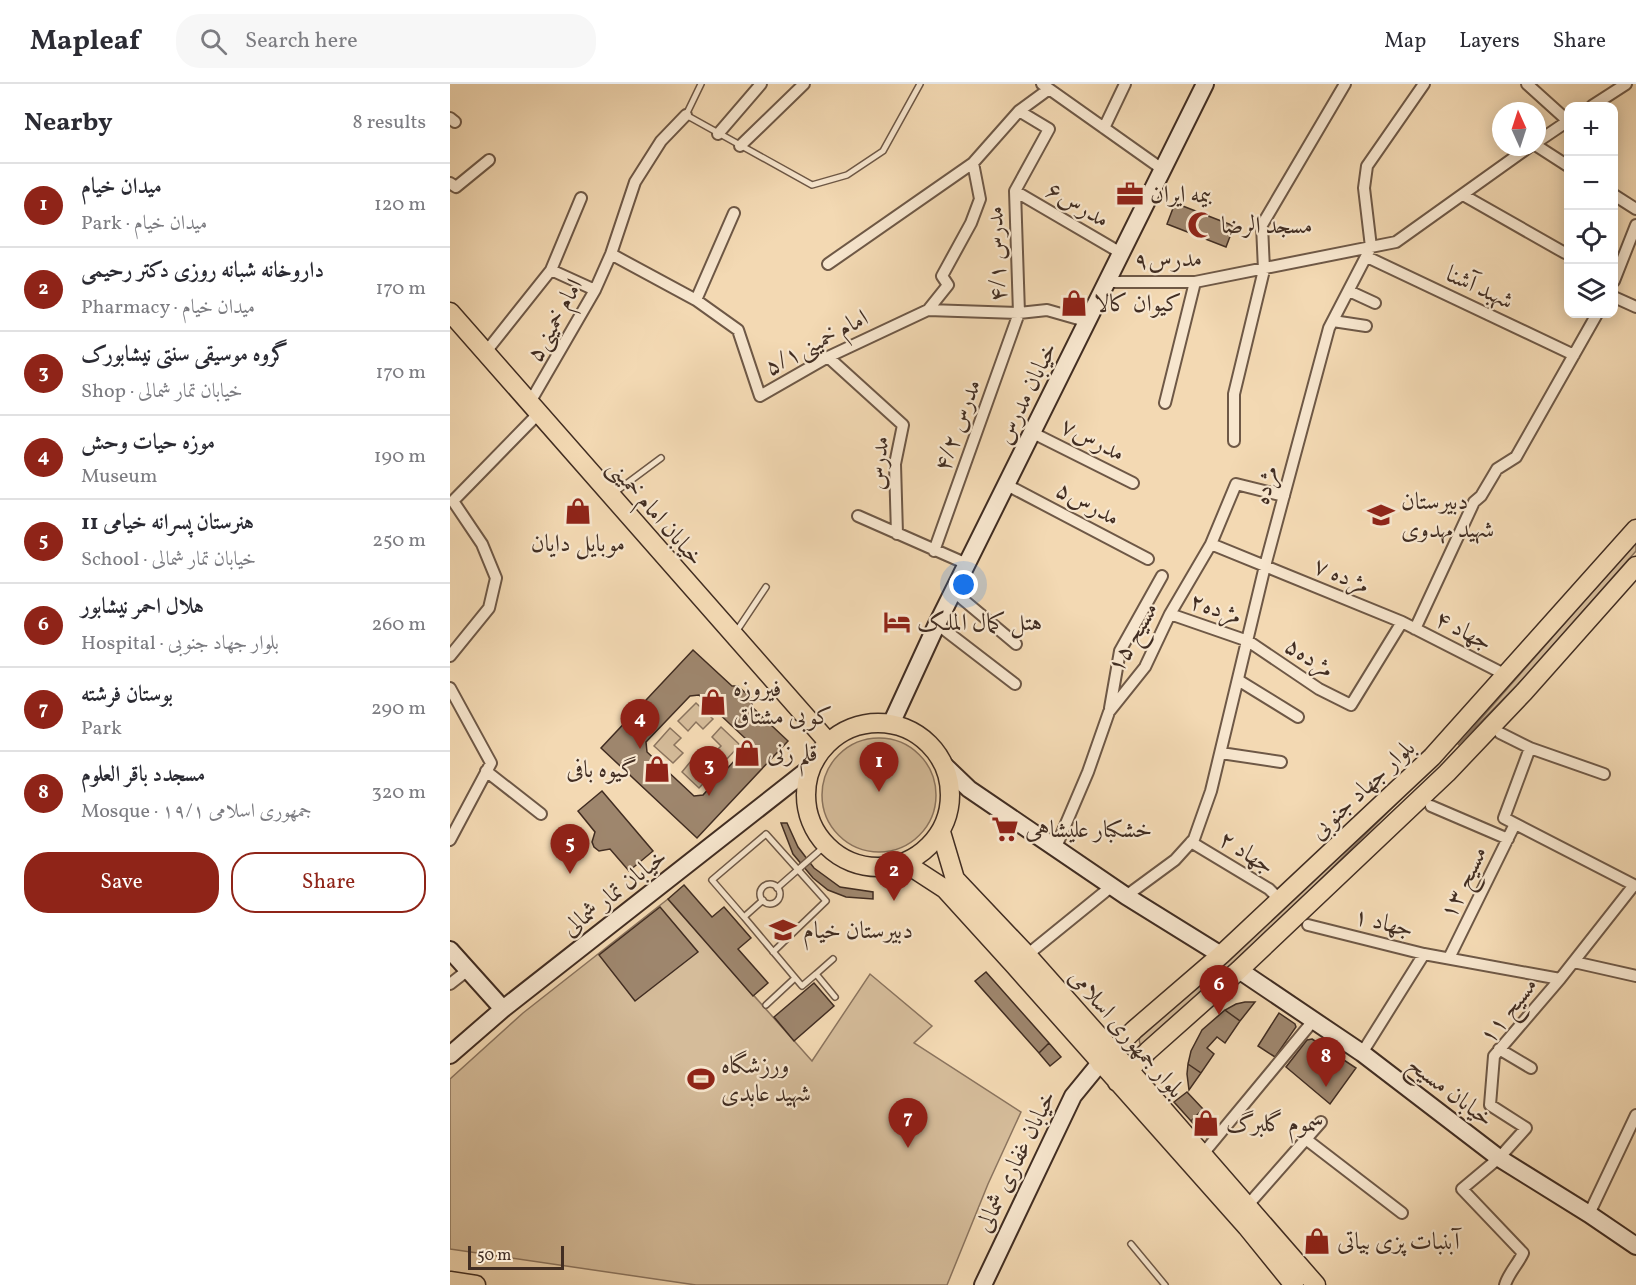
<!DOCTYPE html>
<html lang="en">
<head>
<meta charset="utf-8">
<style>
	:root { --surface:#fff; --page:#f7f7f7; --text:#2b2b33; --muted:#7c7c81; --line:#e1e1e2; --accent:#8f2418 }
	body { margin:0; font-family:Vollkorn,Amiri,serif; background:var(--page); color:var(--text) }
	.controls { position:absolute; right:18px; top:18px; display:grid; overflow:hidden; border-radius:12px; box-shadow:0 3px 15px #0003 }
	.controls button { width:54px; height:54px; display:grid; place-items:center; padding:0; border:0; border-bottom:2px solid var(--line); background:var(--surface); color:var(--text); font:30px sans-serif }
	.compass { position:absolute; left:1042px; top:18px; width:54px; height:54px; border-radius:50%; background:var(--surface); box-shadow:0 3px 15px #0003; rotate:357deg }
	.scale { position:absolute; left:18px; bottom:15px; width:96px; box-sizing:border-box; padding-left:6px; border:3px solid #412d22; border-top:0; font-size:16px; line-height:21px; white-space:nowrap; color:#412d22; -webkit-text-stroke:4px #f7e6ce; paint-order:stroke }
	.you { position:absolute; left:514px; top:501px; width:21px; height:21px; margin:-15px; border:4px solid #fff; border-radius:50%; background:#1a73e8; box-shadow:0 0 0 9px #1a73e833 }
	.badge { display:grid; place-items:center; width:39px; height:39px; border-radius:50%; background:var(--accent); color:#fff; font-size:20px; font-weight:700 }
	.pin { position:absolute; translate:-50% -50px; filter:drop-shadow(0 2px 3px #0008) }
	.pin::after { content:''; position:absolute; top:32px; width:21px; height:18px; background:inherit; clip-path:polygon(0 0,100% 0,50% 100%) }
	.list { margin:0; padding:0; list-style:none }
	h2 { display:flex; justify-content:space-between; align-items:center; height:78px; margin:0; padding:0 24px; font-size:26px }
	h2 small { font-size:20px; font-weight:400; color:var(--muted) }
	.list li { display:grid; grid-template-columns:39px 1fr auto; gap:18px; align-items:center; box-sizing:border-box; height:84px; padding:0 24px; border-top:2px solid var(--line) }
	.list b { display:block; font-size:22px; white-space:nowrap }
	.list p { margin:0; font-size:20px; white-space:nowrap; color:var(--muted) }
	.list em { font-size:20px; font-style:normal; color:var(--muted) }
	.actions { display:flex; gap:12px; padding:18px 24px }
	.actions a { flex:1; padding:14px 0; border:2px solid var(--accent); border-radius:24px; text-align:center; font-size:21px; color:var(--accent) }
	.actions .main { background:var(--accent); color:#fff }
	.icon { flex:none; width:33px; height:33px; fill:none; stroke:currentColor; stroke-width:2; stroke-linecap:round; stroke-linejoin:round }
	.map { position:relative; flex:none; width:1186px; height:1201px; overflow:hidden }
	header { display:flex; align-items:center; gap:36px; box-sizing:border-box; height:84px; padding:0 30px; background:var(--surface); border-bottom:2px solid var(--line) }
	header strong { font-size:28px }
	nav { display:flex; gap:33px; margin-inline-start:auto; font-size:21px }
	.search { width:420px; height:54px; background:var(--page); display:flex; align-items:center; gap:15px; box-sizing:border-box; padding:0 21px; border-radius:24px; color:var(--muted); font-size:22px }
	main { display:flex }
	aside { flex:1; background:var(--surface) }
	.map>svg:first-child { display:block }
</style>
</head>
<body>
<header>
<strong>Mapleaf</strong>
<div class="search"><svg class="icon" aria-label="search" viewBox="0 0 24 24"><circle cx="10" cy="10" r="6"/><path d="M15 15l6 6"/></svg>Search here</div>
<nav><a>Map</a><a>Layers</a><a>Share</a></nav>
</header>
<main>
<aside>
<h2>Nearby<small>8 results</small></h2>
<ul class="list">
<li><span class="badge">1</span><div><b>میدان خیام</b><p>Park · میدان خیام</p></div><em>120 m</em></li>
<li><span class="badge">2</span><div><b>داروخانه شبانه روزی دکتر رحیمی</b><p>Pharmacy · میدان خیام</p></div><em>170 m</em></li>
<li><span class="badge">3</span><div><b>گروه موسیقی سنتی نیشابورک</b><p>Shop · خیابان تمار شمالی</p></div><em>170 m</em></li>
<li><span class="badge">4</span><div><b>موزه حیات وحش</b><p>Museum</p></div><em>190 m</em></li>
<li><span class="badge">5</span><div><b>هنرستان پسرانه خیامی 11</b><p>School · خیابان تمار شمالی</p></div><em>250 m</em></li>
<li><span class="badge">6</span><div><b>هلال احمر نیشابور</b><p>Hospital · بلوار جهاد جنوبی</p></div><em>260 m</em></li>
<li><span class="badge">7</span><div><b>بوستان فرشته</b><p>Park</p></div><em>290 m</em></li>
<li><span class="badge">8</span><div><b>مسجدد باقر العلوم</b><p>Mosque · جمهوری اسلامی ۱۹/۱</p></div><em>320 m</em></li>
</ul>
<div class="actions"><a class="main">Save</a><a>Share</a></div>
</aside>
<div class="map">
<svg width="1186" height="1201" viewBox="0 0 1186 1201">
	<rect width="100%" height="100%" fill="#f3d9b3"/>
	<filter id="stains"><feTurbulence type="fractalNoise" baseFrequency=".00333" numOctaves="4"/><feColorMatrix values="0 0 0 0 .2 0 0 0 0 .09 0 0 0 0 .02 0 0 0 .5 -.17"/></filter>
	<radialGradient id="worn" r=".72"><stop offset=".6" stop-color="#630" stop-opacity="0"/><stop offset="1" stop-color="#630" stop-opacity=".3"/></radialGradient>
	<path fill="#d5bc9a" stroke="#8b745e" stroke-width="1.5" d="M1186 458V467L1075 593 1008 661Z
		M246 619 263 635 253 645 246 638 238 647 228 637Z
		M271 643 290 661 274 678 264 669 271 662 262 653Z
		M220 644 231 654 224 661 233 669 223 679 204 662Z
		M372 711a57 57 0 1 1 114 0a57 57 0 1 1-114 0Z
		M257 675 267 685 249 704 232 688 241 677 248 684Z
		M979 687 851 815 692 963C687 958 690 953 692 947Z
		M218 815 362 977 420 890 482 942 464 959 571 1028 538 1100 497 1201H246L0 1165V995L73 929Z"/>
	<path fill="#9e866d" stroke="#412d22" stroke-width="1.5" fill-rule="evenodd" d="M725 119 784 142 776 163 717 140Z
		M243 566 282 602H288L302 615V623L338 657 247 754 151 664ZM249 611 296 655 297 663 253 711 244 712 197 668 196 658 240 612Z
		M152 707 203 767 179 787 160 765 149 767 144 763 142 758 145 748 128 727Z
		M331 739H337L348 763 364 784 390 803 423 808V815L396 813 378 806 363 794 343 770Z
		M234 801 262 833 274 823 301 854 288 865 318 899 303 912 218 815Z
		M210 823 248 868 185 917 149 871Z
		M536 888 599 959 589 969 525 897Z
		M364 899 384 922 344 957 324 933Z
		M795 918H805L790 937 775 926 786 920Z
		M775 926 790 937 775 959 767 953 757 964 764 970 751 989 738 980 741 967 752 946Z
		M829 929 845 940 846 943 825 973 808 962Z
		M862 955 906 984 880 1020 836 983 857 956Z
		M599 959 611 973 600 982 589 969Z
		M738 980 751 989 739 1006 737 990Z
		M737 1008 753 1025 741 1037 724 1018Z
		M753 1025 771 1042 757 1054 741 1037Z"/>
	<g fill="none" stroke-linecap="round" stroke-linejoin="round">
		<defs>
			<path id="lane" d="M251 0 236 31 362 101 397 91 433 67 470 0
				M164 409 211 374
				M286 548 316 503
				M310 810a10 10 0 1 1 20 0a10 10 0 1 1-20 0Z
				M327 804 376 761
				M313 816 294 833 352 902 366 890 385 913
				M294 833 262 796 316 750 376 817 323 868
				M366 890 383 875
				M316 921 345 894
				M681 1160 715 1201"/>
			<path id="street" d="M592 0 712 85
				M1077 0 1118 37 1087 58
				M1142 22 1176 0
				M0 34 5 38
				M654 44 675 0
				M268 50 311 0
				M290 62 354 0
				M1087 62 1118 82
				M0 99 6 103 39 76
				M565 107 671 169
				M1013 111 1115 169
				M1164 111 1186 125
				M161 170 246 216 288 246 310 312 378 273 478 226 498 201 492 192 521 139 530 115 523 79 569 27 599 5
				M917 173 1124 271
				M378 180 523 79
				M101 186 131 114
				M1164 197 1186 141
				M656 198H745L946 158 1079 63
				M899 207 925 219
				M1164 213 1186 223
				M246 216 284 129
				M478 226 569 229 597 226 639 238
				M883 237 916 242
				M35 269 101 186 145 206
				M378 273 453 341 445 380 447 450
				M715 319 745 198
				M79 320 145 206 161 170 185 98 211 57 236 31
				M583 349 683 399
				M784 357V310L814 186 812 141 895 0
				M557 401 698 475
				M408 432 517 480
				M761 460 952 538 1056 591
				M484 467 569 229 565 107 599 45 569 27
				M504 508 566 560
				M720 530 798 557 869 605 901 621 952 538
				M487 540 565 600
				M965 545 1024 418 1031 412 1047 385 1066 373 1147 230
				M0 572 39 524 46 494 32 460 3 417 88 330
				M788 596 848 633
				M0 604 41 679 0 756
				M660 624 670 567 712 492
				M1050 649 1080 664
				M771 669 831 678
				M36 687 91 730
				M1154 690 1080 664 1054 734 1186 802
				M981 722 1058 755
				M741 758 819 805 830 816
				M606 763 638 688 659 628 695 583 720 530 761 460 786 400 834 412
				M676 812 725 776 744 755 761 707 815 482 879 244 921 163 914 104 917 82 974 0
				M858 841 974 870 1110 895
				M577 871 662 802
				M999 874 1065 740
				M1124 878 1186 892
				M0 900 18 886
				M1049 965 1081 984
				M912 969 974 870
				M857 1056 952 1129
				M752 1071 863 937
				M797 1122 871 1038
				M1139 1130 1186 1031
				M1055 1201C1058 1190 1068 1180 1073 1169L1012 1105 1049 1074 1076 1044 1040 1021 1044 972 1110 895 1184 801"/>
			<path id="secondary" d="M441 640 487 540 755 0
				M495 682 519 705 676 812 771 871
				M0 866 53 925
				M789 886 912 969 1049 1074 1139 1130 1186 1162
				M0 971 53 925 360 684
				M533 1201 623 1012 650 979"/>
			<path id="primary" d="M0 228 378 658
				M356 711a72 72 0 1 1 144 0a72 72 0 1 1-144 0Z
				M491 748 505 795 577 871 679 986 866 1201
				M455 779 495 805 565 882 797 1143 844 1201
				M650 979 684 946 771 871 982 673 1186 445
				M667 998 698 967 789 886 997 689 1074 608 1186 482
				M0 1197 26 1201"/>
		</defs>
		<use href="#lane" stroke="#6e5846" stroke-width="8"/>
		<use href="#street" stroke="#6e5846" stroke-width="14"/>
		<use href="#secondary" stroke="#412d22" stroke-width="20"/>
		<use href="#primary" stroke="#412d22" stroke-width="21"/>
		<use href="#lane" stroke="#f7e6ce" stroke-width="5"/>
		<use href="#street" stroke="#f7e6ce" stroke-width="10"/>
		<use href="#secondary" stroke="#f7e6ce" stroke-width="16"/>
		<use href="#primary" stroke="#f3d9b3" stroke-width="18"/>
	</g>
	<defs>
		<symbol id="office-bare" viewBox="-9 -9 18 18"><path d="M-6-3h4V-5.5h4V-3h4V5H-6ZM-1-4.5V-3h2v-1.5ZM-6 0V1H6V0Z" fill="#8f2418" stroke="#f7e6ce" stroke-width="2.5" paint-order="stroke"/></symbol>
		<symbol id="mosque-bare" viewBox="-9 -9 18 18"><path d="M3.5-4.9A6 6 0 1 0 3.5 4.9A5 5 0 1 1 3.5-4.9Z" fill="#8f2418" stroke="#f7e6ce" stroke-width="2.5" paint-order="stroke"/></symbol>
		<symbol id="shop-bare" viewBox="-9 -9 18 18"><path d="M-5-2.5h2.3a2.7 3.5 0 0 1 5.4 0H5L5.5 6h-11ZM-1.5-2.5h3a1.5 2.3 0 0 0-3 0Z" fill="#8f2418" stroke="#f7e6ce" stroke-width="2.5" paint-order="stroke"/></symbol>
		<symbol id="school-bare" viewBox="-9 -9 18 18"><path d="M0-5L7-2L0 1L-7-2ZM-4 1L0 2.5L4 1V4Q0 6-4 4Z" fill="#8f2418" stroke="#f7e6ce" stroke-width="2.5" paint-order="stroke"/></symbol>
		<symbol id="hotel-bare" viewBox="-9 -9 18 18"><path d="M-6-4.5h1.5V1H6V5H4.5V3h-9V5H-6ZM-4 0a1.8 1.8 0 1 1 3.6 0ZM.5 0V-2.5h3Q6-2.5 6 0Z" fill="#8f2418" stroke="#f7e6ce" stroke-width="2.5" paint-order="stroke"/></symbol>
		<symbol id="supermarket-bare" viewBox="-9 -9 18 18"><path d="M-6-5.5h2.5l.6 2H6L4.5 2H-2.5L-4.4-4H-6ZM-1.5 3.2a1.3 1.3 0 1 0 .1 0ZM3 3.2a1.3 1.3 0 1 0 .1 0Z" fill="#8f2418" stroke="#f7e6ce" stroke-width="2.5" paint-order="stroke"/></symbol>
		<symbol id="stadium-bare" viewBox="-9 -9 18 18"><path d="M0-5a6.5 5 0 1 0 0 10a6.5 5 0 1 0 0-10ZM-3.5-1.8h7v3.6h-7Z" fill="#8f2418" stroke="#f7e6ce" stroke-width="2.5" paint-order="stroke"/></symbol>
	</defs>
	<g fill-rule="evenodd">
		<use href="#office-bare" x="661" y="91" width="38" height="38"/>
		<use href="#mosque-bare" x="732" y="122" width="38" height="38"/>
		<use href="#shop-bare" x="605" y="200" width="38" height="38"/>
		<use href="#shop-bare" x="109" y="408" width="38" height="38"/>
		<use href="#school-bare" x="912" y="412" width="38" height="38"/>
		<use href="#hotel-bare" x="428" y="519" width="38" height="38"/>
		<use href="#shop-bare" x="244" y="599" width="38" height="38"/>
		<use href="#shop-bare" x="278" y="650" width="38" height="38"/>
		<use href="#shop-bare" x="188" y="666" width="38" height="38"/>
		<use href="#supermarket-bare" x="536" y="726" width="38" height="38"/>
		<use href="#school-bare" x="314" y="827" width="38" height="38"/>
		<use href="#stadium-bare" x="232" y="976" width="38" height="38"/>
		<use href="#shop-bare" x="737" y="1020" width="38" height="38"/>
		<use href="#shop-bare" x="848" y="1138" width="38" height="38"/>
	</g>
	<g text-anchor="middle" stroke-width="4.5" stroke-linejoin="round" paint-order="stroke">
		<g font-size="24" fill="#412d22" stroke="#f7e6ce" text-anchor="start">
			<text x="700" y="118">بیمه ایران</text>
			<text x="771" y="149">مسجد الرضا</text>
			<text x="644" y="227">کیوان کالا</text>
			<text x="951" y="425">دبیرستان<tspan x="951" dy="28">شهید مهدوی</tspan></text>
			<text x="128" y="467" text-anchor="middle">موبایل دایان</text>
			<text x="467" y="546">هتل کمال الملک</text>
			<text x="283" y="612">فیروزه<tspan x="283" dy="28">کوبی مشتاق</tspan></text>
			<text x="317" y="677">قلم زنی</text>
			<text x="187" y="693" text-anchor="end">گیوه بافی</text>
			<text x="575" y="753">خشکبار علیشاهی</text>
			<text x="353" y="854">دبیرستان خیام</text>
			<text x="271" y="989">ورزشگاه<tspan x="271" dy="28">شهید عابدی</tspan></text>
			<text x="776" y="1047">سموم گلبرگ</text>
			<text x="887" y="1165">آبنبات پزی بیاتی</text>
		</g>
		<g font-size="24" fill="#412d22" stroke="#f7e6ce">
			<text transform="translate(628 120) rotate(30)" y="8">مدرس۶</text>
			<text transform="translate(546 170) rotate(-92)" y="8">مدرس ۴/۱</text>
			<text transform="translate(718 175) rotate(-2)" y="8">مدرس۹</text>
			<text transform="translate(1030 203) rotate(25)" y="8">شهبد آشنا</text>
			<text transform="translate(104 236) rotate(-61)" y="8">امام خمینی۵</text>
			<text transform="translate(366 258) rotate(-28)" y="8">امام خمینی۵/۱</text>
			<text transform="translate(576 309) rotate(-64)" y="8">خیابان مدرس</text>
			<text transform="translate(507 341) rotate(-70)" y="8">مدرس ۴/۲</text>
			<text transform="translate(643 355) rotate(27)" y="8">مدرس۷</text>
			<text transform="translate(428 379) rotate(-85)" y="8">مدرس</text>
			<text transform="translate(815 401) rotate(-75)" y="8">مژده</text>
			<text transform="translate(638 419) rotate(28)" y="8">مدرس۵</text>
			<text transform="translate(206 428) rotate(49)" y="8">خیابان امام خمینی</text>
			<text transform="translate(892 491) rotate(23)" y="8">مژده ۷</text>
			<text transform="translate(766 524) rotate(19)" y="8">مژده۲</text>
			<text transform="translate(1014 546) rotate(27)" y="8">جهاد ۴</text>
			<text transform="translate(682 553) rotate(-60)" y="8">مسیح ۱۵</text>
			<text transform="translate(860 573) rotate(33)" y="8">مژده۵</text>
			<text transform="translate(912 705) rotate(-43)" y="8">بلوار جهاد جنوبی</text>
			<text transform="translate(797 768) rotate(32)" y="8">جهاد ۲</text>
			<text transform="translate(1013 798) rotate(-64)" y="8">مسیح ۱۳</text>
			<text transform="translate(164 808) rotate(-38)" y="8">خیابان تمار شمالی</text>
			<text transform="translate(934 838) rotate(14)" y="8">جهاد ۱</text>
			<text transform="translate(1058 926) rotate(-52)" y="8">مسیح ۱۱</text>
			<text transform="translate(677 949) rotate(49)" y="8">بلوار جمهوری اسلامی</text>
			<text transform="translate(1001 1007) rotate(37)" y="8">خیابان مسیح</text>
			<text transform="translate(565 1077) rotate(-64)" y="8">خیابان غفاری شمالی</text>
		</g>
	</g>
	<rect width="100%" height="100%" filter="url(#stains)"/>
	<rect width="100%" height="100%" fill="url(#worn)"/>
</svg>
<div class="controls">
<button>+</button>
<button>−</button>
<button><svg class="icon" aria-label="locate" viewBox="0 0 24 24"><circle cx="12" cy="12" r="6"/><path d="M12 2v4M12 18v4M2 12h4M18 12h4"/></svg></button>
<button><svg class="icon" aria-label="layers" viewBox="0 0 24 24"><path d="M12 4l9 5-9 5-9-5zM3 14l9 5 9-5"/></svg></button>
</div>
<svg class="compass" viewBox="-18 -18 36 36"><path d="M0-13l5 13h-10z" fill="#e53935"/><path d="M0 13l5-13h-10z" fill="#7c7c81"/></svg>
<div class="scale">50 m</div>
<div class="you"></div>
<div class="pin badge" style="left:429px;top:708px">1</div>
<div class="pin badge" style="left:444px;top:817px">2</div>
<div class="pin badge" style="left:259px;top:712px">3</div>
<div class="pin badge" style="left:190px;top:665px">4</div>
<div class="pin badge" style="left:120px;top:790px">5</div>
<div class="pin badge" style="left:769px;top:931px">6</div>
<div class="pin badge" style="left:458px;top:1064px">7</div>
<div class="pin badge" style="left:876px;top:1003px">8</div>
</div>
</main>
</body>
</html>
